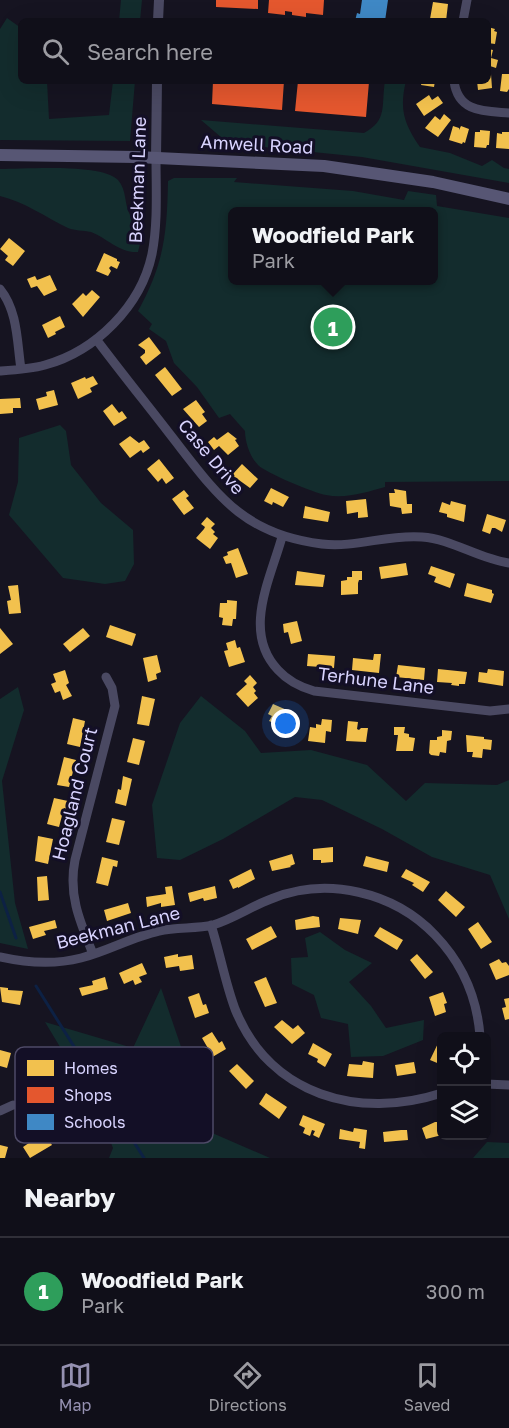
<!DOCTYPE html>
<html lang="en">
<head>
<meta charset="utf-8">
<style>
	:root { --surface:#100f19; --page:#191822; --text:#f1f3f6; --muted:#9c9ca2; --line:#302f38; --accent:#9591b1 }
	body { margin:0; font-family:"Golos Text",sans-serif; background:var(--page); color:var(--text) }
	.controls { position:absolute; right:18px; bottom:18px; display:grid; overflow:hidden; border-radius:9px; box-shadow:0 6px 24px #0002 }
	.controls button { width:54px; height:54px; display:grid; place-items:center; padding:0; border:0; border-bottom:2px solid var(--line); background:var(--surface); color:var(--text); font:30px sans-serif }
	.you { position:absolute; left:286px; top:724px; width:21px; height:21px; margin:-15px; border:4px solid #fff; border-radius:50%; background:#1a73e8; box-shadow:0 0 0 9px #1a73e833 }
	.badge { display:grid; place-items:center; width:39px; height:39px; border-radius:50%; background:var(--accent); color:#fff; font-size:20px; font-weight:700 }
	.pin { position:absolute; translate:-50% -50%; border:3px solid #fff; box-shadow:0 2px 6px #0006 }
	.popup { position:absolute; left:228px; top:207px; width:210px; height:78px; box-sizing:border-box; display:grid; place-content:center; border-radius:9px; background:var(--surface); filter:drop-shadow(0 2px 4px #0005); font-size:20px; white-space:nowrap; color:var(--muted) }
	.popup b { font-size:22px; color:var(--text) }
	.popup::after { content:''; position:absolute; left:50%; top:100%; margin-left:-12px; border:12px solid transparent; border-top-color:var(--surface) }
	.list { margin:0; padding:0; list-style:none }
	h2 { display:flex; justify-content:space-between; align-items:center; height:78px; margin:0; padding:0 24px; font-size:26px }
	h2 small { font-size:20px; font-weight:400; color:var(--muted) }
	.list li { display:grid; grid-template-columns:39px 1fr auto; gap:18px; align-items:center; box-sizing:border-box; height:108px; padding:0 24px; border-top:2px solid var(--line) }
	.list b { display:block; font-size:22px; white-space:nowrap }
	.list p { margin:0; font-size:20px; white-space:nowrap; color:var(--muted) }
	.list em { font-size:20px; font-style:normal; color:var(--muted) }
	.icon { flex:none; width:33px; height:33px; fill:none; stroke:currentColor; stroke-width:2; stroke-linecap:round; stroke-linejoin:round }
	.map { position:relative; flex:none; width:509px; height:1158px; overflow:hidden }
	.search { position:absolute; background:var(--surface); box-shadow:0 6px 24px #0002; left:18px; right:18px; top:18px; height:66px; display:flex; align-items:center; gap:15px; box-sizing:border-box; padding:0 21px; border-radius:9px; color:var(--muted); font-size:22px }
	.sheet { height:186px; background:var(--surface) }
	nav { display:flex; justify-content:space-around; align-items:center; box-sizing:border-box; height:84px; border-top:2px solid var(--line); background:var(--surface); font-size:16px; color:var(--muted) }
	nav a { display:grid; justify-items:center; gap:3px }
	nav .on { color:var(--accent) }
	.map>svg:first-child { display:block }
</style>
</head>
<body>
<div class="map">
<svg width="509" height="1158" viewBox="0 0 509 1158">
	<rect width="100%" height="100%" fill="#161421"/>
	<path fill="#132c2d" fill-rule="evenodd" d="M121 0H142L140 21H119Z
		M7 18 21 28V81H47L49 119 109 115 113 81H135L130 141 0 140V29Z
		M385 81H406C399 109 404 124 420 147L450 153 482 166 492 160 504 168 509 169V183L362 157 245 145 222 138 201 120 364 133C388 120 381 106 385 81Z
		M0 169C24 169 102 163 118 180 127 190 124 204 130 215 140 233 144 230 138 252 119 253 107 238 91 232 83 230 75 231 68 228 45 217 25 202 0 196Z
		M174 178H237L234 182 353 191 404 200 408 191 436 195 437 206 509 218V481L385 482V487C367 492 346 499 326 495 314 493 266 473 258 465 250 457 245 442 245 431L230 414 219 418 197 387 174 363 166 341 149 329 152 324 138 311C164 264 167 234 168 181ZM232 212H434V280H232Z
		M60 425 66 431 71 465 101 503 133 530 134 564 125 581 105 584 63 578 9 515 18 482 19 438Z
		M18 687 24 710 2 781 15 903 28 949 0 943V699Z
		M201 696 245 731 261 753 311 750 367 765 406 801 425 783 497 785 509 780V919L490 875 432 857 382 829 322 800 295 797 223 839 180 860 157 858 152 805 180 723Z
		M320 932 345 950 372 963 349 982 371 1006 386 1028 424 1020 423 1040 383 1056 351 1057 348 1024 321 1018 314 995 292 984 291 958 308 957 305 938Z
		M161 988 210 1132 270 1158H109L113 1148 98 1110 45 1022 133 1048Z
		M487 1142 509 1143V1158H473Z"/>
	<path fill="#f2c14e" d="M433 2 448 4 446 21 430 19Z
		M488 27 495 29 494 31 497 32 495 44 488 43Z
		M488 49 493 50 491 58 498 60 496 68 490 66 488 71Z
		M491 74 492 88 478 90 477 81H488V75Z
		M502 74H509V89L507 92 500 91Z
		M422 81H435L434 87 421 85Z
		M429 95 432 100 438 96 443 103 424 116 416 104Z
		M444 114 451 120 438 137 425 128 435 116 440 120Z
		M453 126 459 128V130L461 126 469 129 465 143 463 142 462 144 449 140Z
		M480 130 490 131 489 145H487L486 148 474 147 475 132H480Z
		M502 132H509V149L496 148 497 133 502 134Z
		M9 238 25 251 13 266 5 260 8 256 0 249Z
		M104 253 117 259V261L120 262 117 269 111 266 109 268 111 271 108 276 96 271Z
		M50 275 57 290 44 296 37 286 31 288 27 279 35 276 37 280 40 279Z
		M92 290 100 297 83 317 72 304 83 293 86 296Z
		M60 316 65 327 55 332 56 334 48 338 42 325Z
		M149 337 161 353 146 365 140 357 145 353V350L138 345Z
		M165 367 182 389 172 396 155 375Z
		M93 376 98 384 90 388 92 392 78 399 71 383 85 377 86 379Z
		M54 390 58 405 39 410 36 399 47 396 46 392Z
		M20 398 21 408H13V413L0 414V399Z
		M196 400 205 412 202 414 207 421 199 427 183 409Z
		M112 404 119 413 122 411 127 418 114 426 103 411Z
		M228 432 237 439 235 440 239 446 228 455 219 446 214 450 208 442 214 437 217 440Z
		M130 436 139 443 144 440 150 448 143 453 141 450 130 458 119 444Z
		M159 459 174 478 166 484 162 478 158 482 147 469Z
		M242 464 258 479 250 488 232 475Z
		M271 488 289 497 283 507 273 502 272 505 264 501Z
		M394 489 406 491 407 504H412V513L402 514 401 508 390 506 389 493H395Z
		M184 490 189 496 186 498 194 508 184 515 172 499Z
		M366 499 368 517 358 518V512L347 514 346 501Z
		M451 501 466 505 464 522 447 517V514L439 512 442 502 450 505Z
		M305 506 330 512 328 522 303 518Z
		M487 514 506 520 502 532 495 528H492L490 534 482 531Z
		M207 517 215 524 211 528 215 532 213 534 218 538 210 549 196 538 204 529 205 527 201 524Z
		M238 548 248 574 236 578 231 563 226 564 223 557 228 555 227 552Z
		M406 563 408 575 381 579 379 567Z
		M431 566 455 574 450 588 434 582 436 577 428 574Z
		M297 571 325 575 323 587 295 585Z
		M352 571H362V580H359L358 583V594L341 595V581L347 580V577H352Z
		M467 583 492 590V593L494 594 491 603 464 596Z
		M18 585 21 613 9 614 7 601 11 600 8 586Z
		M227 600 237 601 236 619H233L232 626 222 625 223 618 219 617 220 603H227Z
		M297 621 302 641 291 644 288 632 284 633 283 624Z
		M110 625 136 634 132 646 106 637Z
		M0 628 13 644 0 654Z
		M83 628 90 636 70 652 63 644Z
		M235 640 237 648 240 647 245 662 229 667 224 651 228 650 226 643Z
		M308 654 335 656 334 668 307 666Z
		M374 654H381L379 673 352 670 353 658 373 660Z
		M157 655 161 672 156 674 157 679 148 682 143 658Z
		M398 665 425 668 424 680 396 677Z
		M438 669 467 672 465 684H459V686L451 685 452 683 437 682Z
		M488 669 504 671 503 686 478 682 479 672 487 673Z
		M65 670 69 683 66 685 72 696 63 700 60 691 55 693 51 684 56 682 53 674Z
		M250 675 257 683 253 687 256 691 254 693 258 698 248 707 236 694 247 684 244 681Z
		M142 696 155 699 149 726 137 724Z
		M273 704 296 714 291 724 278 719 276 724 269 721 272 716 268 714Z
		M73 718 85 721 80 747 67 744Z
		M322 719 332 720 331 732 326 731 325 743 308 741 310 727 316 728V724L321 725Z
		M348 721 358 722 357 729 359 730 361 728H368L366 742 346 741Z
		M394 727H405L404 733 409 734V737L415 738 413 751H396L398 735H394Z
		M442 730 452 731 451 740 447 741 446 753 440 752 439 756 431 755 429 753 430 740H437V737L442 736Z
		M466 735 484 737V739L492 740 491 750 483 749 482 758 472 757 473 752H467Z
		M133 738 145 741 139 765 127 762Z
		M64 757 76 760 69 787 57 785Z
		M123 776 132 779 126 806 115 803 118 789 121 790Z
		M54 798 68 801 67 809 64 808 59 827 47 824Z
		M112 818 125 821 119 845 106 842Z
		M38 836 53 839 48 864 35 861Z
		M333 847V862L321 863V860H313V849Z
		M292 854 295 864 290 866 291 867 272 871 269 861Z
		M366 856 389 862 387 872 363 866Z
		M102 857 118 861 117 867 113 866 108 886 96 883Z
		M251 869 255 879 238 888V887L233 889 229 880Z
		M406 869 430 882 423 892 412 885 414 883 401 877Z
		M47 876 49 900 38 901 37 877Z
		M172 886 175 905 161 907V903L147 907 146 897 166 894 165 887Z
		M215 886 217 898 204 901 203 898 190 902 188 893Z
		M446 891 465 907 456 917 438 900Z
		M128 903 131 913 107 921 104 910Z
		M313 916 319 917 320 927 296 930 295 920Z
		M340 918 361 920 358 934 338 929Z
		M55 920 57 928 44 931 46 935 33 939 29 927Z
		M478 922 492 942 481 949 468 929Z
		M271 926 277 937 252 950 246 939Z
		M380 927 403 940 397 950 374 936Z
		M178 954V957L192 955 194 969 180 971 179 966 166 968 164 957Z
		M417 954 433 972 425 979 410 960Z
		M499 959 502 963 506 962 509 966V975L496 980 489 964Z
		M142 963 147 974 139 977 142 982 135 985 133 980 124 984 119 973Z
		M105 977 108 989 82 996 79 988 93 985 92 981Z
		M266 977 277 1003 265 1007 254 982Z
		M0 987 8 988V990L23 991 20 1005 2 1002Z
		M443 992 447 1003 444 1004 446 1012 435 1016 429 997Z
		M199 993 203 1005 206 1004 209 1013 195 1018 188 997Z
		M509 998V1019L505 1020 502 1008 506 1007 504 999Z
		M282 1020 293 1029 298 1025 305 1033 292 1044 274 1027Z
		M212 1032 219 1043 222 1041 226 1049 209 1059 206 1052 209 1050 202 1038Z
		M442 1035V1065L430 1060Z
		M313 1043 332 1054 325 1067 317 1062 318 1059 308 1054Z
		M0 1050 11 1053 7 1068 0 1066Z
		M30 1055 53 1071 46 1081 24 1065Z
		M363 1061 374 1063 373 1078 347 1076 349 1064 362 1065Z
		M414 1062 416 1073 397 1076 395 1065Z
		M237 1064 254 1081 246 1089 229 1071Z
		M53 1093H65L64 1121H52Z
		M266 1093 287 1107 279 1119 259 1104Z
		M303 1115 325 1124 319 1138 313 1135 315 1131 312 1130 310 1136 303 1133 305 1128 299 1125Z
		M435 1122H442V1135L426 1139 422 1128Z
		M354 1128 367 1130 365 1149 359 1148 360 1142 339 1139 340 1129 353 1132Z
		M401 1130H407L408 1140 384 1142 383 1132Z
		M42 1134H45L52 1145 30 1158 23 1147Z
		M0 1145 8 1147 5 1158H0Z"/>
	<path fill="#e4572e" d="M216 0H258V9L216 7Z
		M269 0H324L323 15 306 13V17L292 15V12L285 11V15L268 13Z
		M213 81H284L282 110 212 104Z
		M298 81 369 82 366 117 295 111Z"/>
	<path fill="#3f88c5" d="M362 0H388L385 21H355L357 13 360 14Z"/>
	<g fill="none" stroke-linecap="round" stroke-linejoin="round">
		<path stroke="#0d2144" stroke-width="3" d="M0 892 16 938
			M36 986 144 1158"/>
		<path stroke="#4a4962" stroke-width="9" d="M463 21 467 0
			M454 81C458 113 485 111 509 113
			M0 289C18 311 17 343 21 369
			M96 339C120 371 145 402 169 433 216 493 241 534 322 544 356 548 388 534 422 537 452 539 479 559 509 563
			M0 371C15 370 31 369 45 365 96 351 141 306 152 254 158 223 156 190 156 158
			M282 537C270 580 242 632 278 670 288 681 300 687 314 691L490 711 509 709
			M211 925C220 953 225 982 235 1009 270 1096 359 1120 442 1093
			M93 954C80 922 68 895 75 860L115 706 112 688 106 677
			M0 957C27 963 54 965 81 958 108 951 132 937 159 931 177 927 196 929 213 925 233 919 252 906 271 899 327 876 394 892 435 935 463 964 477 997 480 1036
			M486 1084 509 1085
			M0 1111 13 1105"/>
		<path stroke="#4a4962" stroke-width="10" d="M158 21 159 0
			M156 158 157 81"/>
		<path stroke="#575674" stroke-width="12" d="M0 155 137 157 324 166 433 182 509 199"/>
	</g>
	<g text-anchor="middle" stroke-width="6" stroke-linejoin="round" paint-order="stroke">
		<g font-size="18" fill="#d9d4ff" stroke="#130f26">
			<text transform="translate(257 145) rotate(3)" y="6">Amwell Road</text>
			<text transform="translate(138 180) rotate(-88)" y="6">Beekman Lane</text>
			<text transform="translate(211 457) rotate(50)" y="6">Case Drive</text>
			<text transform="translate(376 681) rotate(7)" y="6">Terhune Lane</text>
			<text transform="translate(75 794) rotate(-76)" y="6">Hoagland Court</text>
			<text transform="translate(118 928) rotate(-14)" y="6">Beekman Lane</text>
		</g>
	</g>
	<rect x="15" y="1047" width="198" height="96" rx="9" fill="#130f26" stroke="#4e4a67" stroke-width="1.5"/>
	<rect x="27" y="1060" width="27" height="16" fill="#f2c14e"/>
	<rect x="27" y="1087" width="27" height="16" fill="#e4572e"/>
	<rect x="27" y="1114" width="27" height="16" fill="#3f88c5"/>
	<g font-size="16" fill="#d9d4ff">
		<text x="64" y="1074">Homes</text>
		<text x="64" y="1101">Shops</text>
		<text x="64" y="1128">Schools</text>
	</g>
</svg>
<div class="controls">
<button><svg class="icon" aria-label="locate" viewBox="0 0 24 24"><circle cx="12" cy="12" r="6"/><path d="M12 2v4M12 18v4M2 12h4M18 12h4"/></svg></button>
<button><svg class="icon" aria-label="layers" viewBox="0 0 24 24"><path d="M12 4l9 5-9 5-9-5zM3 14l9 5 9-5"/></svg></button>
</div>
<div class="you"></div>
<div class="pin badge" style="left:333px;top:327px;background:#2e9e5b">1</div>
<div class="popup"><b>Woodfield Park</b>Park</div>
<div class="search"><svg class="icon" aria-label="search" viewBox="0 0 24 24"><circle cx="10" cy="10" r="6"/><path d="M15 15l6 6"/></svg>Search here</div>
</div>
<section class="sheet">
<h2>Nearby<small></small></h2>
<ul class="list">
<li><span class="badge" style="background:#2e9e5b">1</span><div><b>Woodfield Park</b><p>Park</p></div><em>300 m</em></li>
</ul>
</section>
<nav>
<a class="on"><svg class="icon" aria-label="map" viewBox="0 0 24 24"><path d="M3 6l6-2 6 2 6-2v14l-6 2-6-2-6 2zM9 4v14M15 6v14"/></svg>Map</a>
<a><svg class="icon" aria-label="directions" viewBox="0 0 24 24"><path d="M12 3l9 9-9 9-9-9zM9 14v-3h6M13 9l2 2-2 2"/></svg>Directions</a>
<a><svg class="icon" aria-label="saved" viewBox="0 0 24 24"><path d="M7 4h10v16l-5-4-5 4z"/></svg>Saved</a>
</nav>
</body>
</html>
